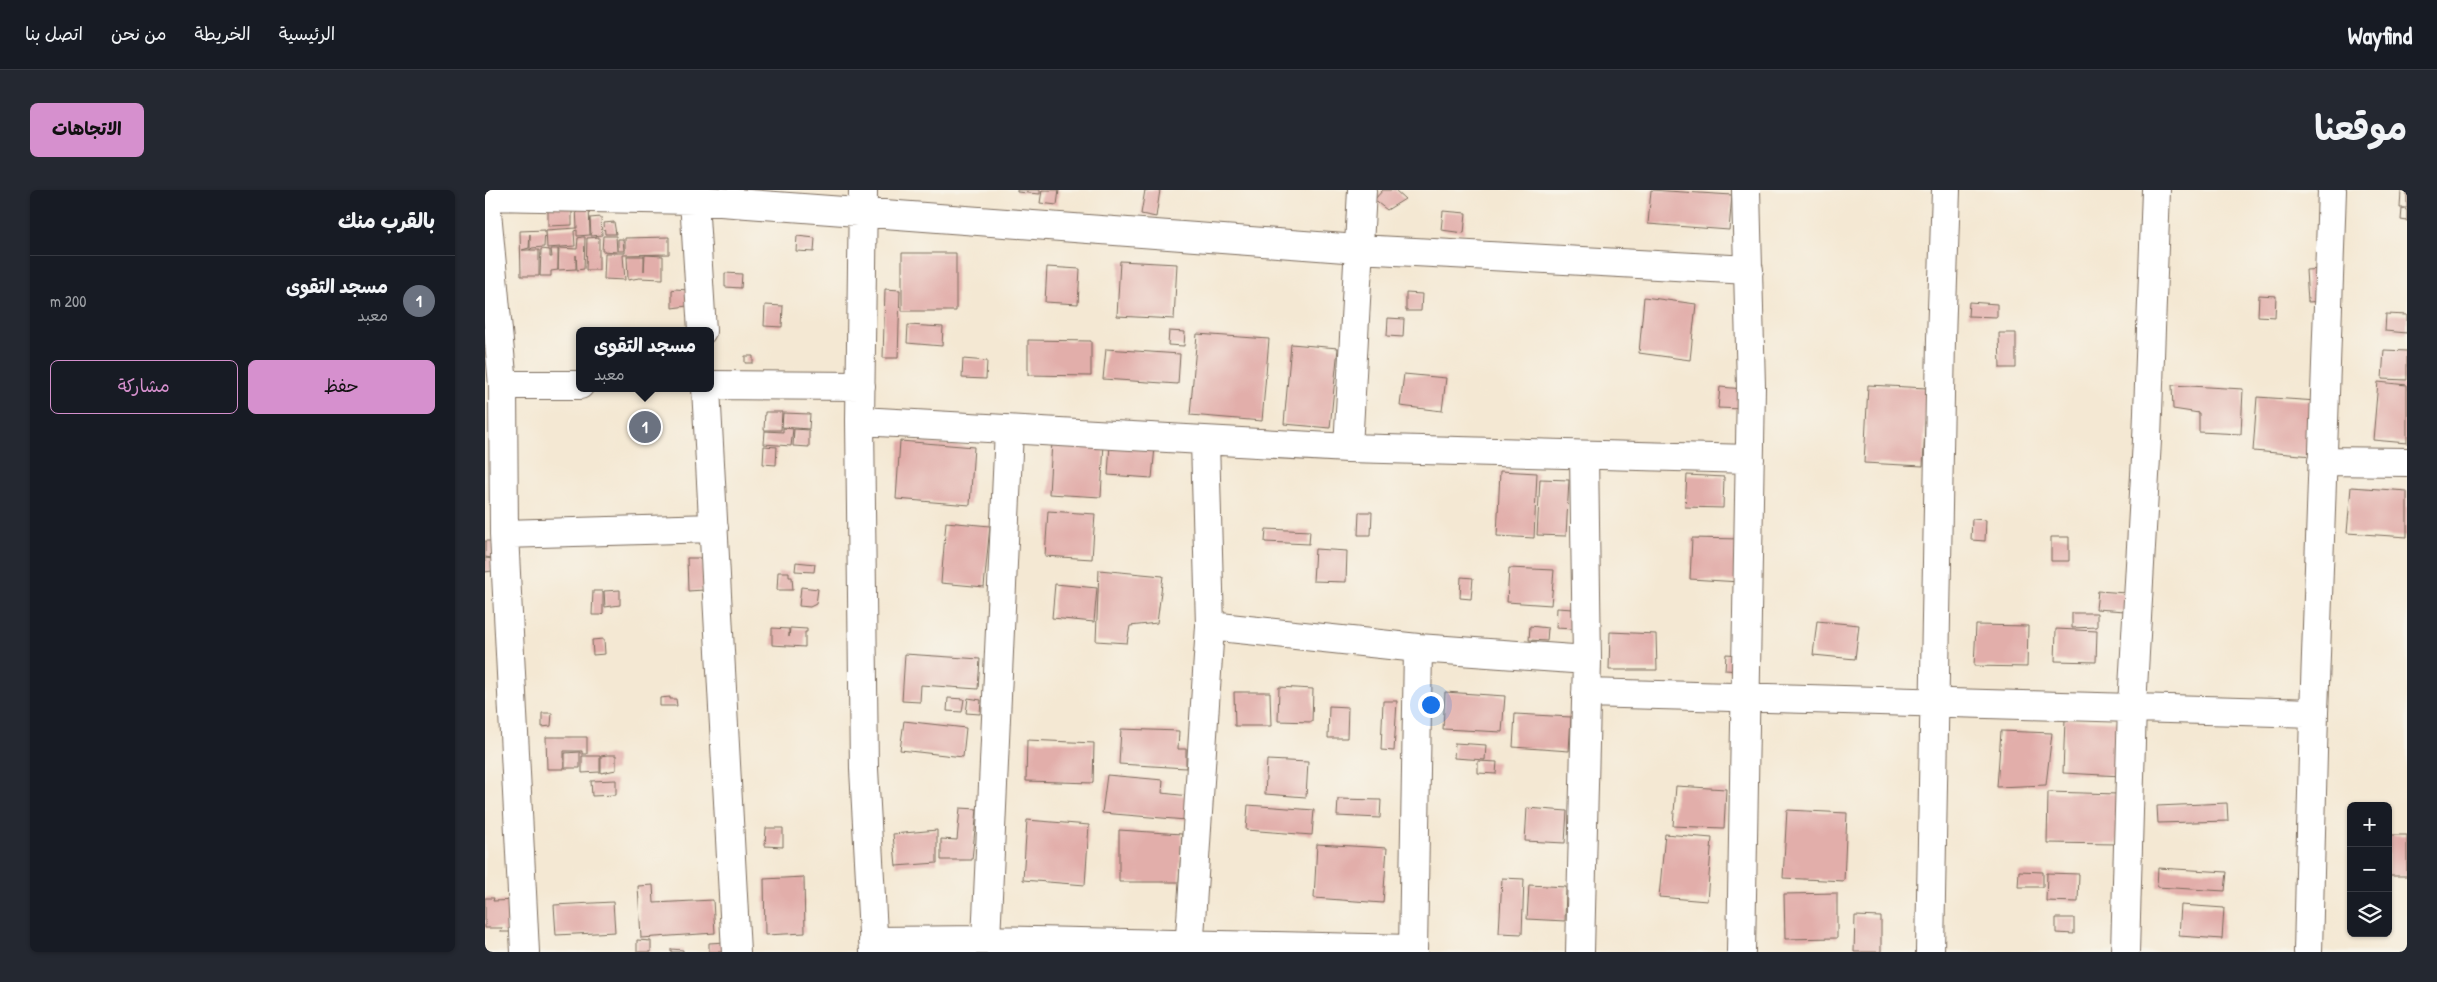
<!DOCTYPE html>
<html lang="ar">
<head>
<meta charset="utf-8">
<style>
	:root { --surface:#171b24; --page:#242831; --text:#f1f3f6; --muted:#9ea1a6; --line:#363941; --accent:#d690ce }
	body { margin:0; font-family:"Patrick Hand","Playpen Sans Arabic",sans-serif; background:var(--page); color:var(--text); direction:rtl }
	.controls { position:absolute; right:15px; bottom:15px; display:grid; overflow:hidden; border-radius:8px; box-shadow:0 1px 4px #0004 }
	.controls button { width:45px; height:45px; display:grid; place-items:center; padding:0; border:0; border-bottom:1px solid var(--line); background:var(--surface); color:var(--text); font:25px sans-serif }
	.you { position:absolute; left:945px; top:514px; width:18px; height:18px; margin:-12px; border:4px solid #fff; border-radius:50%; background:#1a73e8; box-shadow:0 0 0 8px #1a73e833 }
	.badge { display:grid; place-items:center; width:32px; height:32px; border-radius:50%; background:var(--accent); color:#fff; font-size:16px; font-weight:700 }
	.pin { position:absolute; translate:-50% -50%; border:2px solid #fff; box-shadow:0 1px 5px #0006 }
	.popup { position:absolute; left:91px; top:137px; width:138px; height:65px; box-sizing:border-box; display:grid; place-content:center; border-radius:8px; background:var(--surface); filter:drop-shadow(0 1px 4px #0005); font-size:16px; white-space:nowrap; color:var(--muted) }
	.popup b { font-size:19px; color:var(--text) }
	.popup::after { content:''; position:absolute; left:50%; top:100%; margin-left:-10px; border:10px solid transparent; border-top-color:var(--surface) }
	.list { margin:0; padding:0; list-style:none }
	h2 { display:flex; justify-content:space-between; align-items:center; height:65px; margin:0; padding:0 20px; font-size:21px }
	h2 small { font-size:16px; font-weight:400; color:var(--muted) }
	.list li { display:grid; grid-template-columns:32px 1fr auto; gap:15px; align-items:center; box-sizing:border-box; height:90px; padding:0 20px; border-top:1px solid var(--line) }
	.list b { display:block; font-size:19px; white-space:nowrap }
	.list p { margin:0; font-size:16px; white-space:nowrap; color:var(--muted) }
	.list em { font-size:16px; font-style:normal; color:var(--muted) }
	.actions { display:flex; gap:10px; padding:15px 20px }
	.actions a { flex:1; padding:11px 0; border:1px solid var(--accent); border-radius:8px; text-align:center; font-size:18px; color:var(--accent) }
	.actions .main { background:var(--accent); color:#111 }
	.icon { flex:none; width:28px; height:28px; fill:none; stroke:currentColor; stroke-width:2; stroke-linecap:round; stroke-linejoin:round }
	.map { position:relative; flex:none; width:1922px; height:762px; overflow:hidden; direction:ltr; border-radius:8px }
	header { display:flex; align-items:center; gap:30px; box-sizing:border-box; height:70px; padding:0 25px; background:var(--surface); border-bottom:1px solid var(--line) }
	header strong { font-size:24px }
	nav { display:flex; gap:28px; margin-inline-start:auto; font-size:18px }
	.intro { display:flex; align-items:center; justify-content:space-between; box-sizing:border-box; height:120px; padding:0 30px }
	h1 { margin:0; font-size:35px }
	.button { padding:12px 22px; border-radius:8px; background:var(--accent); color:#111; font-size:18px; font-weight:700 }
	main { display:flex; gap:30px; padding:0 30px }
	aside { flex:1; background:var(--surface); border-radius:8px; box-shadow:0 1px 4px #0004 }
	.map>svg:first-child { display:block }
</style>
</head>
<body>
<header>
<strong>Wayfind</strong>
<nav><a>الرئيسية</a><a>الخريطة</a><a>من نحن</a><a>اتصل بنا</a></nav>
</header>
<div class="intro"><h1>موقعنا</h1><a class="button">الاتجاهات</a></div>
<main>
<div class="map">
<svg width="1922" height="762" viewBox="0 0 1922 762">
	<rect width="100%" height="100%" fill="#f7f3e8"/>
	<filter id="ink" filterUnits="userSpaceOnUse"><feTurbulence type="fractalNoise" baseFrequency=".02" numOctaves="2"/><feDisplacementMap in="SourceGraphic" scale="10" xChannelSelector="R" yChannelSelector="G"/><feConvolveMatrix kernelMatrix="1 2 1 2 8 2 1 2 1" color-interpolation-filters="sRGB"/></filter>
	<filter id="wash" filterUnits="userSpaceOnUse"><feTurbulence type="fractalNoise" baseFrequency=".0096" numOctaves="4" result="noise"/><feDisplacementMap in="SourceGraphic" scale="20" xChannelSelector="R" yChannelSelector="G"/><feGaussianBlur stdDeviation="1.12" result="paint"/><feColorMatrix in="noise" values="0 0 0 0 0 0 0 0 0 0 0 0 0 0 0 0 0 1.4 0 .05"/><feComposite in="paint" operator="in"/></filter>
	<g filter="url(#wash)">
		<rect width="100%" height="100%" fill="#f4e8d3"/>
		<g id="blocks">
			<path fill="#e2aeaa" d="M532 0H555V4L532 2Z
				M557 0H574L572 15 555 13Z
				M660 0H675L671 27 656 24Z
				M898 0H910L920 9 902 20 889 10Z
				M1166 0 1247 5 1244 40 1163 34Z
				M1916 1H1922V18H1915Z
				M63 12H87V35L63 36Z
				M104 16 105 45 92 46V40L89 41 90 56 62 58 61 40 92 38 91 17Z
				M1917 19 1922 20V31L1916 30Z
				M958 21 981 23 979 43 956 40Z
				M116 27 117 45 106 46 105 28Z
				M129 32 131 44H120L119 33Z
				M60 40 59 57 47 58 45 60V44L44 58 37 60H54V86H36L35 41Z
				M118 46H131L132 62 117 61Z
				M312 46 330 48 329 62 311 61Z
				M97 47H100L99 79 92 80 91 65V79L73 80 74 58 92 59 93 48Z
				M114 47V80H101L102 48Z
				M184 47V64L138 65 140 90 119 89 120 63H140V48Z
				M133 49H138L139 61H133Z
				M56 59 65 60V67H67L66 59H73V80L66 81V86H55Z
				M417 63H471V121H417Z
				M160 65 178 66V89L154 88 143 90 142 66H159V81Z
				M635 71 692 74 689 129 632 126Z
				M562 77 595 79 593 114 560 112Z
				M1838 79 1839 111 1823 112 1821 80Z
				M240 83 257 84 256 98 240 97Z
				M190 99 203 100 202 116 187 118V100Z
				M400 99 415 100 413 168H398Z
				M921 103 937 104 936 121H921Z
				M1774 105 1791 106 1790 127 1773 126Z
				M1159 107 1211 114 1205 170 1154 163Z
				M1484 112 1512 114V127L1483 126Z
				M280 115 298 116 297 137 279 136Z
				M1901 124 1922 125V143L1900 141Z
				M903 128 919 129 918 147 902 146Z
				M423 135 458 137 457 156 422 153Z
				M684 141 700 142 699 156 683 155Z
				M1514 143H1531V178H1515Z
				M712 144 784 149 777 231 705 225Z
				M543 150 606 151V186L543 185Z
				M806 154 853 158 845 238 799 234Z
				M621 159 695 164 693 194 618 189Z
				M1899 160 1922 161V190L1897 189Z
				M260 166H268V173H260Z
				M478 169 502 171 501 189 477 188Z
				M919 184 961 188 957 221 915 216Z
				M1893 192 1922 195V253L1888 250Z
				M1383 195 1442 198 1438 276 1379 273Z
				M1687 195 1758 199 1756 244 1714 242V223L1688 219Z
				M1235 197 1259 199 1258 219 1233 218Z
				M1772 207 1832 211 1828 266 1768 261Z
				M280 222H297L296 240H279Z
				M298 223 325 224 324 239 297 237Z
				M298 238 308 239 306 256 279 254 280 241 298 242Z
				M309 239 324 240V257L308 256Z
				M415 251 489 257 485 315 411 309Z
				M567 251 619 253 616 307 564 304Z
				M625 254 670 257 667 288 623 285Z
				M279 256 292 257 291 275 278 274Z
				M1015 281 1052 283 1049 348 1012 346Z
				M1202 285 1239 287 1238 318 1200 317Z
				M1055 289 1084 290 1081 346 1052 345Z
				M1866 297 1922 301V347L1862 343Z
				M563 321 610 324 607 369 560 366Z
				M874 322H887L886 345H873Z
				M1487 329 1501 330 1500 351 1486 350Z
				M461 332 505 336 499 397 456 393Z
				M781 339 825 341 824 354 780 352Z
				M1566 347H1584V371H1566Z
				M1207 348 1256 349 1255 392 1205 389Z
				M0 351H8L7 368 0 367Z
				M830 359 862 361 861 392 828 391Z
				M0 368 8 369 7 381 0 382Z
				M202 368H218L219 400 203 401Z
				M311 372 330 374 329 382 310 381Z
				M1024 378 1069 380 1066 415 1022 412Z
				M614 380 678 386 672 433 645 436 642 453 611 451Z
				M293 382H304V387H307L308 400H292Z
				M976 387 988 388 986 409 975 408Z
				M570 394 612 398 609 432 567 428Z
				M316 397 333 399 331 414 325 417 314 416Z
				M135 400V415L120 417 119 401Z
				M108 401H118V423L116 425H107Z
				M1613 401 1641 403 1640 421 1611 419Z
				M1072 418 1089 419 1088 439 1071 438Z
				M1587 423H1612V437L1587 438Z
				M1332 431 1374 435 1370 469 1328 465Z
				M1491 435 1543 436 1542 477 1489 476Z
				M1045 436 1063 438 1062 451 1044 450Z
				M287 438 304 439V447L305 438 322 439V442H320V457L287 455Z
				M1571 439 1612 441 1611 472 1570 471Z
				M1125 442 1171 444 1172 480H1124Z
				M119 449 120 464 108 465 107 450Z
				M420 464 495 469 493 499 436 495 435 512 417 511Z
				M1241 464 1256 465 1255 481 1240 480Z
				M794 497 828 499 827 532 793 531Z
				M749 502H785L786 536H750Z
				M960 502 1020 506 1017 542 958 539Z
				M185 507V509H191L192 516H175V508Z
				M463 508 479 509 477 522 462 521Z
				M483 508 496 510 495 524 481 523Z
				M898 511H912L909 561 896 560Z
				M844 516 863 517 862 548H843Z
				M57 523H67L66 536 57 537Z
				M1030 524 1086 527 1084 561 1028 557Z
				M1580 529 1640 532 1637 586 1578 583Z
				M419 531 481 538 478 567 415 560Z
				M636 539 694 541 693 559H701V578L634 574Z
				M1516 541 1567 543 1561 595 1512 597Z
				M61 547H102V564H97V561H79V579H62Z
				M542 550 609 553 608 593 541 591Z
				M970 553 1001 555 1000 570 969 568Z
				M95 562V578H80V563Z
				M122 565H131V580L116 583V566Z
				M97 566H115V582L97 583Z
				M782 570 823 572 821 607 780 604Z
				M993 571 1012 572 1011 584 993 583Z
				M622 585 678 590 677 603 704 606 701 630 617 623Z
				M131 590V605L107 606 106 591Z
				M1191 596 1241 599 1239 638 1188 636Z
				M1563 602 1633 604 1632 654 1562 653Z
				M853 609 896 610 895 628 852 626Z
				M1742 613 1743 631 1673 633 1672 616Z
				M763 615 829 620 827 645 761 640Z
				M475 618 492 619 487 670H456V649L472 650Z
				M1042 618 1082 621 1080 653 1040 651Z
				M1302 620 1362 623 1359 691 1298 688Z
				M542 630 604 635 600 695 538 690Z
				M281 638H298V657L280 656Z
				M452 640V673L411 676 408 644Z
				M634 640 697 644 694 692H634Z
				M1180 644 1227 648 1222 711 1174 707Z
				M1903 645H1922V686H1903Z
				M832 654 902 658 898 713 829 708Z
				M1673 678 1742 682 1740 701 1672 697Z
				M1534 681 1558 682V697H1533Z
				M1562 683 1594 684 1593 712 1561 711Z
				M319 687 320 743 280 745 279 689Z
				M1017 688 1039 689 1037 744 1014 743Z
				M168 695 169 713 228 710 230 743 156 748 153 696Z
				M1044 695 1081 697 1080 731 1042 729Z
				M1352 703V748L1300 749 1299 704Z
				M0 708H9L8 711 33 710 34 742H16L17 738H0Z
				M128 712 130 742 71 745 69 715Z
				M1696 715 1739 718 1737 749 1694 746Z
				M1370 726 1396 727V762H1369Z
				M1571 728H1589V744L1571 743Z
				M152 750 166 751V762H152Z
				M241 752 242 762H224V753Z
				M186 759 198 760V762H186Z"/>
		</g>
	</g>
	<g filter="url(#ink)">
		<use href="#blocks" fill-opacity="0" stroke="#7c6c5d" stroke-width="1"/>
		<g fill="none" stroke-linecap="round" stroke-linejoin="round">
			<defs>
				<path id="minor" d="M0 0 18 195 19 344 40 762
					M378 0 375 231 379 579 389 762
					M0 6 209 10 873 59 1264 80
					M209 10 217 141
					M18 195H95
					M225 195 376 196
					M221 198 251 762
					M375 231 863 258 1265 269
					M863 258 877 0
					M1837 271 1922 272
					M19 344 229 338
					M725 436 933 458 1102 470
					M1101 503 1829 523
					M501 750 524 240
					M388 751 501 750 928 759
					M704 762 725 436 720 251
					M928 762 933 458
					M1095 762 1102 470 1099 265
					M1256 762 1266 197 1261 0
					M1445 762 1456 149 1461 0
					M1640 762 1647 516 1662 250 1671 0
					M1823 762 1829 523 1847 0"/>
			</defs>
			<use href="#minor" stroke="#7c6c5d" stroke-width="30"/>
			<use href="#minor" stroke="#fff" stroke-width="28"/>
		</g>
	</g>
</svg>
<div class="controls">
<button>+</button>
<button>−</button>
<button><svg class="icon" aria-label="layers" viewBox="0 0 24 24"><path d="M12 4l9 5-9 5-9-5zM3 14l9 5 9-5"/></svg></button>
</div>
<div class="you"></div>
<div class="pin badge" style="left:160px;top:237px;background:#6b7280">1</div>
<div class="popup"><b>مسجد التقوى</b>معبد</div>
</div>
<aside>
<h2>بالقرب منك<small></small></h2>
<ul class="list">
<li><span class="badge" style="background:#6b7280">1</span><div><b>مسجد التقوى</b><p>معبد</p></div><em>200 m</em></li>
</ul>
<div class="actions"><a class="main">حفظ</a><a>مشاركة</a></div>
</aside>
</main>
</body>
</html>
